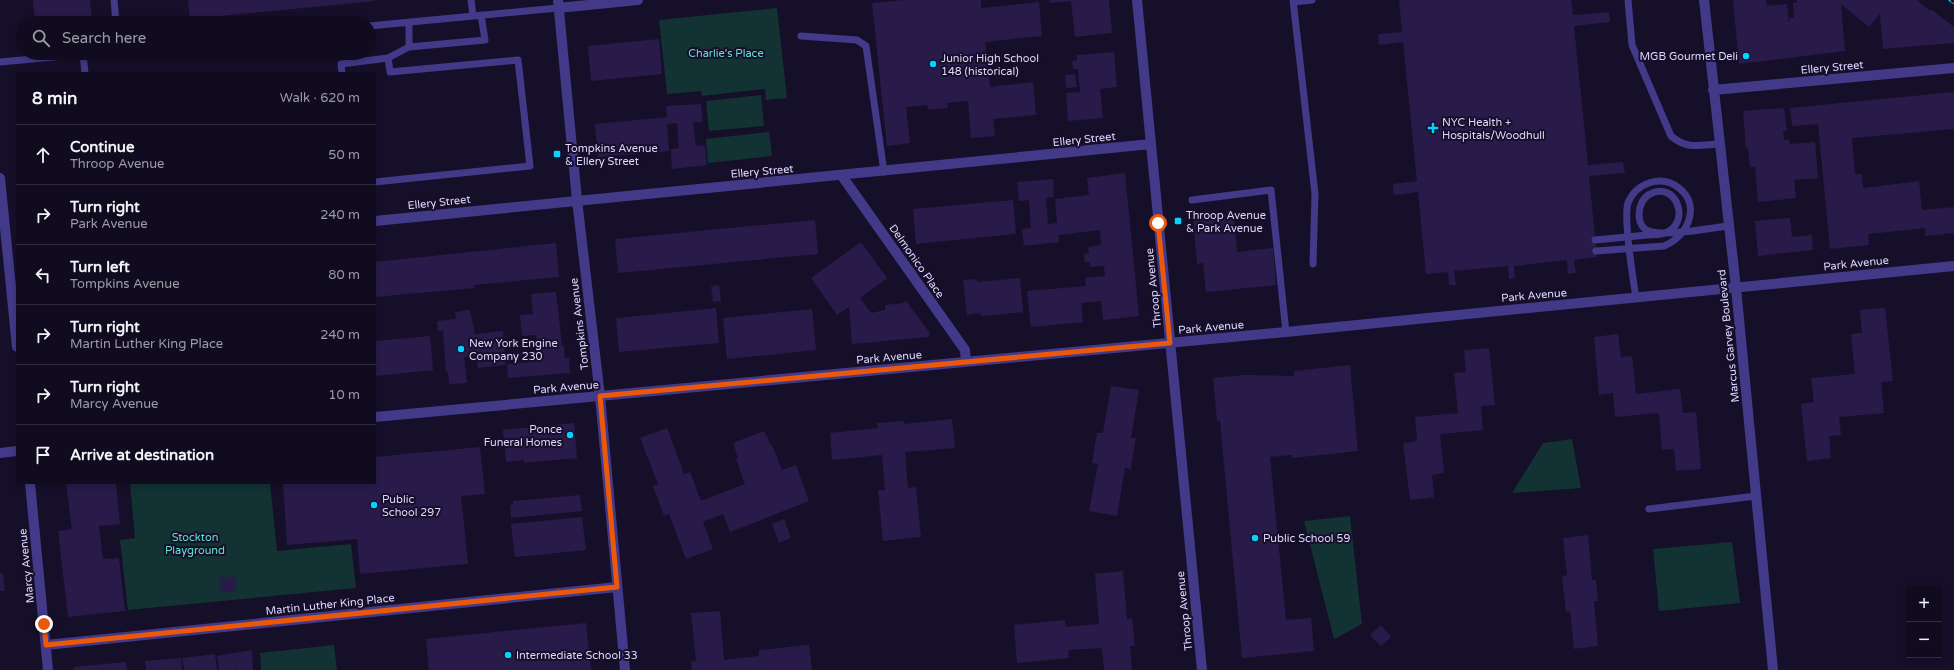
<!DOCTYPE html>
<html lang="en">
<head>
<meta charset="utf-8">
<style>
	:root { --surface:#100b1f; --page:#191428; --text:#f1f3f6; --muted:#9c9ba4; --line:#302b3d }
	body { margin:0; font-family:"Varela Round",sans-serif; background:var(--page); color:var(--text) }
	.controls { position:absolute; right:12px; bottom:12px; display:grid; overflow:hidden; border-radius:0px; box-shadow:0 2px 6px #0003 }
	.controls button { width:36px; height:36px; display:grid; place-items:center; padding:0; border:0; border-bottom:1px solid var(--line); background:var(--surface); color:var(--text); font:20px sans-serif }
	.stop { position:absolute; width:12px; height:12px; margin:-9px; border:3px solid #ea580c; border-radius:50%; background:#fff }
	.stop.end { background:#ea580c; border-color:#fff; box-shadow:0 1px 4px #0008 }
	.list { margin:0; padding:0; list-style:none }
	h2 { display:flex; justify-content:space-between; align-items:center; height:52px; margin:0; padding:0 16px; font-size:17px }
	h2 small { font-size:13px; font-weight:400; color:var(--muted) }
	.list li { display:grid; grid-template-columns:26px 1fr auto; gap:12px; align-items:center; box-sizing:border-box; height:60px; padding:0 16px; border-top:1px solid var(--line) }
	.list b { display:block; font-size:15px; white-space:nowrap }
	.list p { margin:0; font-size:13px; white-space:nowrap; color:var(--muted) }
	.list em { font-size:13px; font-style:normal; color:var(--muted) }
	.icon { flex:none; width:22px; height:22px; fill:none; stroke:currentColor; stroke-width:2; stroke-linecap:round; stroke-linejoin:round }
	.map { position:relative; flex:none; width:1954px; height:670px; overflow:hidden }
	.search { position:absolute; background:var(--surface); box-shadow:0 2px 6px #0003; left:16px; top:16px; width:360px; height:44px; display:flex; align-items:center; gap:10px; box-sizing:border-box; padding:0 14px; border-radius:22px; color:var(--muted); font-size:15px }
	.panel { position:absolute; background:var(--surface); box-shadow:0 2px 6px #0003; left:16px; top:72px; width:360px; height:412px; border-radius:0px }
	.map>svg:first-child { display:block }
</style>
</head>
<body>
<div class="map">
<svg width="1954" height="670" viewBox="0 0 1954 670">
	<rect width="100%" height="100%" fill="#160f29"/>
	<path fill="#123233" d="M777 8 787 98 766 100 765 89 702 96 701 91 667 94 659 20Z
		M761 95 764 126 709 131 706 101Z
		M769 132 772 156 708 163 706 139Z
		M1572 439 1581 488 1512 493 1543 443Z
		M130 483H270L277 551 351 544 356 588 128 610 120 540 135 538Z
		M1350 516 1362 624 1334 639 1304 521Z
		M1732 542 1740 603 1659 611 1653 549Z
		M334 645 337 670H261L260 653Z"/>
	<path fill="#281b4a" d="M33 0H90L92 23H35Z
		M188 0H375V1L190 19Z
		M904 0H981V8L1039 2 1042 36 985 42 990 87 1033 82 1036 115 993 119 995 136 971 138 968 101 947 103 948 108 928 110 927 105 906 107 910 143 887 146 872 3Z
		M1050 0H1109L1112 33 1075 37 1071 1 1050 3Z
		M1399 0H1571L1573 15 1609 12 1610 22 1574 26 1588 165 1623 162 1625 173 1589 176 1597 257 1574 260 1576 273 1568 274 1567 260 1514 266 1515 278 1509 279 1508 266 1454 271 1456 285H1449L1448 272 1426 274 1418 192 1394 195 1393 184 1417 181 1403 42 1379 45 1378 34 1402 32Z
		M1733 0H1766L1767 6 1787 4 1789 22H1790V18H1794L1793 3 1798 2 1796 0H1917L1930 11 1931 9 1954 27V43L1883 49 1880 14 1869 27 1841 4 1845 51 1739 64Z
		M659 39 662 74 591 81 588 46Z
		M1114 52 1117 87 1100 89 1103 118 1068 121 1066 93 1080 92 1078 69H1073L1072 61 1077 60V55Z
		M1075 74 1077 87 1066 88 1065 75Z
		M1954 92V129L1852 138 1855 174H1862L1863 188 1919 181 1922 210 1954 207V233L1925 236V228L1868 234 1869 245 1830 249 1818 124 1792 126 1790 108Z
		M701 104 703 122H693L696 146 705 145 707 165 672 169 671 149 679 148 677 123 667 124 669 151 598 157 595 124 667 117 666 106Z
		M1784 108 1787 131H1783L1784 140H1789L1790 144 1815 142 1818 178 1794 180 1796 198 1758 202 1755 167H1750L1748 148H1746L1743 111Z
		M1125 173 1139 316 1103 320 1101 301 1081 303 1083 322 1031 327 1027 291 1086 286 1085 278 1105 276 1104 266 1090 267V262H1085L1084 254 1089 253 1088 247 1101 245 1100 230 1058 235 1059 242 1024 246 1022 229 1031 228 1029 200 1019 201 1017 182 1053 179 1054 197 1046 198 1048 224 1057 223 1055 199 1089 195 1087 178Z
		M1013 200 1016 234 916 244 913 209Z
		M1234 214 1237 252 1273 248 1276 285 1206 292 1203 263 1197 264 1193 217Z
		M1790 218 1792 237 1812 235 1813 250 1758 256 1755 221Z
		M815 220 818 254 618 273 615 239Z
		M861 242 887 278 860 298 871 313 885 310V305L903 303 906 301 930 333 928 337 852 344 849 307 837 315 811 278Z
		M556 243 559 277 474 285V288L375 297V262Z
		M1020 278 1023 312 981 316 980 313 967 315 963 280 977 279V282Z
		M719 285 721 301 713 302 711 286Z
		M556 292 562 346H564L565 358H569L570 373 508 378 507 364 538 361 537 349H527V344L537 343 536 335 522 336 520 315 533 314 531 294Z
		M716 308 719 343 619 352 616 318Z
		M1885 308 1893 381 1881 382 1884 413 1839 417 1841 435 1829 436 1831 458 1807 461 1801 404 1814 402 1811 378 1855 374 1851 334 1862 333 1860 310Z
		M812 309 816 350 727 359 723 318Z
		M470 310 475 334 503 331 506 365 478 368 477 356 464 357 467 383 449 384 448 372H446L443 331H438L437 321 456 319 455 312Z
		M1618 334 1621 357 1632 356 1636 394 1680 389 1683 413 1696 412 1701 469 1676 471 1674 449 1662 450 1659 413 1615 417 1613 393 1599 395 1594 337Z
		M430 336 433 370 375 376V341Z
		M1489 348 1495 405 1481 406 1483 430 1440 434 1444 473 1432 475 1434 497 1410 500 1403 443 1417 441 1415 417 1458 413 1454 373 1466 372 1464 350Z
		M1350 365 1358 451 1292 458V455L1270 457 1286 620 1311 618 1314 651 1242 658 1220 421H1217L1213 378 1245 375 1294 376V371Z
		M1111 386 1139 390 1131 438H1136L1132 461 1131 469 1125 468 1117 516 1089 511 1098 464 1092 463 1097 433H1103Z
		M952 419 955 448 905 452 908 488 916 487 921 537 883 541 878 490H885L882 455 832 460 830 433 878 428 877 423 904 421V424Z
		M574 423 577 458 524 463V460L506 462 503 430Z
		M667 428 684 474 690 472 701 501 745 484 736 459 738 458 733 443 764 431 771 446 772 445 782 470 796 465 809 501 730 532 723 514 703 522 713 549 686 559 669 514 664 516 653 486 658 484 640 438Z
		M480 447 485 494 461 496 468 564 360 574 357 539 287 545 283 483H375V457Z
		M66 483H116L120 524 99 526 103 559 119 558 125 611 68 617 58 531 72 529Z
		M580 495 582 511 511 518 510 505H513V501Z
		M582 517 586 550 515 557 511 524Z
		M784 519 791 538 779 543 772 524Z
		M1588 535 1592 580H1596L1598 601H1594L1598 646 1574 649 1570 611 1566 612 1562 576 1567 575 1563 538Z
		M1123 571 1127 619 1132 618 1135 646H1130L1132 670H1104L1102 648 1068 650 1069 658 1017 663 1014 625 1065 620 1066 627 1099 624 1095 574Z
		M0 573H3L5 591H0Z
		M235 576 236 591 221 593 220 578Z
		M720 611 724 660 759 656V650L809 645 812 670H692L691 662 696 661 691 613Z
		M586 623 591 670H429L426 639Z
		M1381 625 1391 637 1381 646 1370 635Z
		M252 650 253 670H237L236 666V670H219L217 656Z
		M215 654 217 670H184L182 658Z
		M181 658 182 670H146L145 661Z
		M126 662 127 670H74L73 667Z"/>
	<g fill="none" stroke-linecap="round" stroke-linejoin="round">
		<path stroke="#423989" stroke-width="7" d="M114 0 116 23
			M471 0 473 16
			M1293 0 1315 194 1313 264
			M1628 0 1632 45 1671 136C1687 150 1700 145 1719 144
			M1294 2 1312 0
			M409 22V47
			M369 26 558 8
			M801 36 857 40 866 46 884 172
			M83 54 85 73
			M0 62 97 53
			M342 73 341 64 388 58 409 47 485 40 481 15
			M375 182 530 166 518 60 390 72 388 58
			M1192 200 1271 190 1286 332
			M1595 240C1612 238 1629 237 1647 235 1652 235 1660 235 1665 233 1692 223 1676 180 1650 194 1636 201 1634 229 1652 232 1669 236 1710 228 1728 226
			M1596 251 1664 246C1687 237 1702 206 1679 188 1661 174 1636 183 1628 203 1623 219 1633 278 1636 298
			M1649 509 1756 496"/>
		<path stroke="#423989" stroke-width="10" d="M558 0 577 200 600 396 625 670
			M1137 0 1202 670
			M1704 0 1736 288 1773 670
			M558 8 638 0
			M1713 90 1954 68
			M842 176 965 350 966 362
			M0 178 17 347
			M375 221 1151 144
			M375 417 1286 332 1954 266
			M0 453 17 451
			M30 483 48 670
			M46 645 617 587"/>
		<defs>
			<path id="rail" d="M1951 0 1954 2"/>
		</defs>
		<use href="#rail" stroke="#03d4ff" stroke-width="4.5"/>
		<use href="#rail" stroke="#160f29" stroke-width="3" stroke-dasharray="9" stroke-linecap="butt"/>
	</g>
	<g fill="none" stroke-linecap="round" stroke-linejoin="round">
		<path stroke="#ea580c" stroke-width="5" d="M44 624 46 645 617 587 600 396 1170 343 1158 223"/>
	</g>
	<g fill="#03d4ff" stroke="#160f29" stroke-width="1.5">
		<circle cx="1746" cy="56" r="4"/>
		<circle cx="933" cy="64" r="4"/>
		<path d="M1431 122h4v4h4v4h-4v4h-4v-4h-4v-4h4z"/>
		<rect x="553" y="150" width="8" height="8" rx="2"/>
		<rect x="1174" y="217" width="8" height="8" rx="2"/>
		<circle cx="461" cy="349" r="4"/>
		<circle cx="570" cy="435" r="4"/>
		<circle cx="374" cy="505" r="4"/>
		<circle cx="1255" cy="538" r="4"/>
		<circle cx="508" cy="655" r="4"/>
	</g>
	<g text-anchor="middle" stroke-width="4" stroke-linejoin="round" paint-order="stroke">
		<g font-size="11" fill="#5fe3cc" stroke="#160f29">
			<text x="726" y="57">Charlie's Place</text>
			<text x="195" y="541">Stockton<tspan x="195" dy="13">Playground</tspan></text>
		</g>
		<g font-size="11" fill="#dfd7ff" stroke="#160f29" text-anchor="start">
			<text x="1738" y="60" text-anchor="end">MGB Gourmet Deli</text>
			<text x="941" y="62">Junior High School<tspan x="941" dy="13">148 (historical)</tspan></text>
			<text x="1442" y="126">NYC Health +<tspan x="1442" dy="13">Hospitals/Woodhull</tspan></text>
			<text x="565" y="152">Tompkins Avenue<tspan x="565" dy="13">&amp; Ellery Street</tspan></text>
			<text x="1186" y="219">Throop Avenue<tspan x="1186" dy="13">&amp; Park Avenue</tspan></text>
			<text x="469" y="347">New York Engine<tspan x="469" dy="13">Company 230</tspan></text>
			<text x="562" y="433" text-anchor="end">Ponce<tspan x="562" dy="13">Funeral Homes</tspan></text>
			<text x="382" y="503">Public<tspan x="382" dy="13">School 297</tspan></text>
			<text x="1263" y="542">Public School 59</text>
			<text x="516" y="659">Intermediate School 33</text>
		</g>
		<g font-size="11" fill="#dfd7ff" stroke="#160f29">
			<text transform="translate(1832 67) rotate(-5)" y="4">Ellery Street</text>
			<text transform="translate(1084 139) rotate(-6)" y="4">Ellery Street</text>
			<text transform="translate(762 171) rotate(-5)" y="4">Ellery Street</text>
			<text transform="translate(439 202) rotate(-6)" y="4">Ellery Street</text>
			<text transform="translate(917 261) rotate(55)" y="4">Delmonico Place</text>
			<text transform="translate(1856 263) rotate(-6)" y="4">Park Avenue</text>
			<text transform="translate(1153 288) rotate(-96)" y="4">Throop Avenue</text>
			<text transform="translate(1534 295) rotate(-5)" y="4">Park Avenue</text>
			<text transform="translate(579 324) rotate(-97)" y="4">Tompkins Avenue</text>
			<text transform="translate(1211 327) rotate(-5)" y="4">Park Avenue</text>
			<text transform="translate(1728 336) rotate(-96)" y="4">Marcus Garvey Boulevard</text>
			<text transform="translate(889 357) rotate(-5)" y="4">Park Avenue</text>
			<text transform="translate(566 387) rotate(-5)" y="4">Park Avenue</text>
			<text transform="translate(26 566) rotate(-96)" y="4">Marcy Avenue</text>
			<text transform="translate(330 604) rotate(-6)" y="4">Martin Luther King Place</text>
			<text transform="translate(1184 611) rotate(-96)" y="4">Throop Avenue</text>
		</g>
	</g>
</svg>
<div class="controls">
<button>+</button>
<button>−</button>
</div>
<div class="stop" style="left:1158px;top:223px"></div>
<div class="stop end" style="left:44px;top:624px"></div>
<div class="search"><svg class="icon" aria-label="search" viewBox="0 0 24 24"><circle cx="10" cy="10" r="6"/><path d="M15 15l6 6"/></svg>Search here</div>
<section class="panel">
<h2>8 min<small>Walk · 620 m</small></h2>
<ul class="list">
<li><svg class="icon" aria-label="ahead" viewBox="0 0 24 24"><path d="M12 20V5M6 11l6-6 6 6"/></svg><div><b>Continue</b><p>Throop Avenue</p></div><em>50 m</em></li>
<li><svg class="icon" aria-label="right" viewBox="0 0 24 24"><path d="M7 20v-9h11M14 6l5 5-5 5"/></svg><div><b>Turn right</b><p>Park Avenue</p></div><em>240 m</em></li>
<li><svg class="icon" aria-label="left" viewBox="0 0 24 24"><path d="M17 20v-9H6M10 6l-5 5 5 5"/></svg><div><b>Turn left</b><p>Tompkins Avenue</p></div><em>80 m</em></li>
<li><svg class="icon" aria-label="right" viewBox="0 0 24 24"><path d="M7 20v-9h11M14 6l5 5-5 5"/></svg><div><b>Turn right</b><p>Martin Luther King Place</p></div><em>240 m</em></li>
<li><svg class="icon" aria-label="right" viewBox="0 0 24 24"><path d="M7 20v-9h11M14 6l5 5-5 5"/></svg><div><b>Turn right</b><p>Marcy Avenue</p></div><em>10 m</em></li>
<li><svg class="icon" aria-label="arrive" viewBox="0 0 24 24"><path d="M6 21V4h12l-3 4 3 4H6"/></svg><div><b>Arrive at destination</b></div></li>
</ul>
</section>
</div>
</body>
</html>
